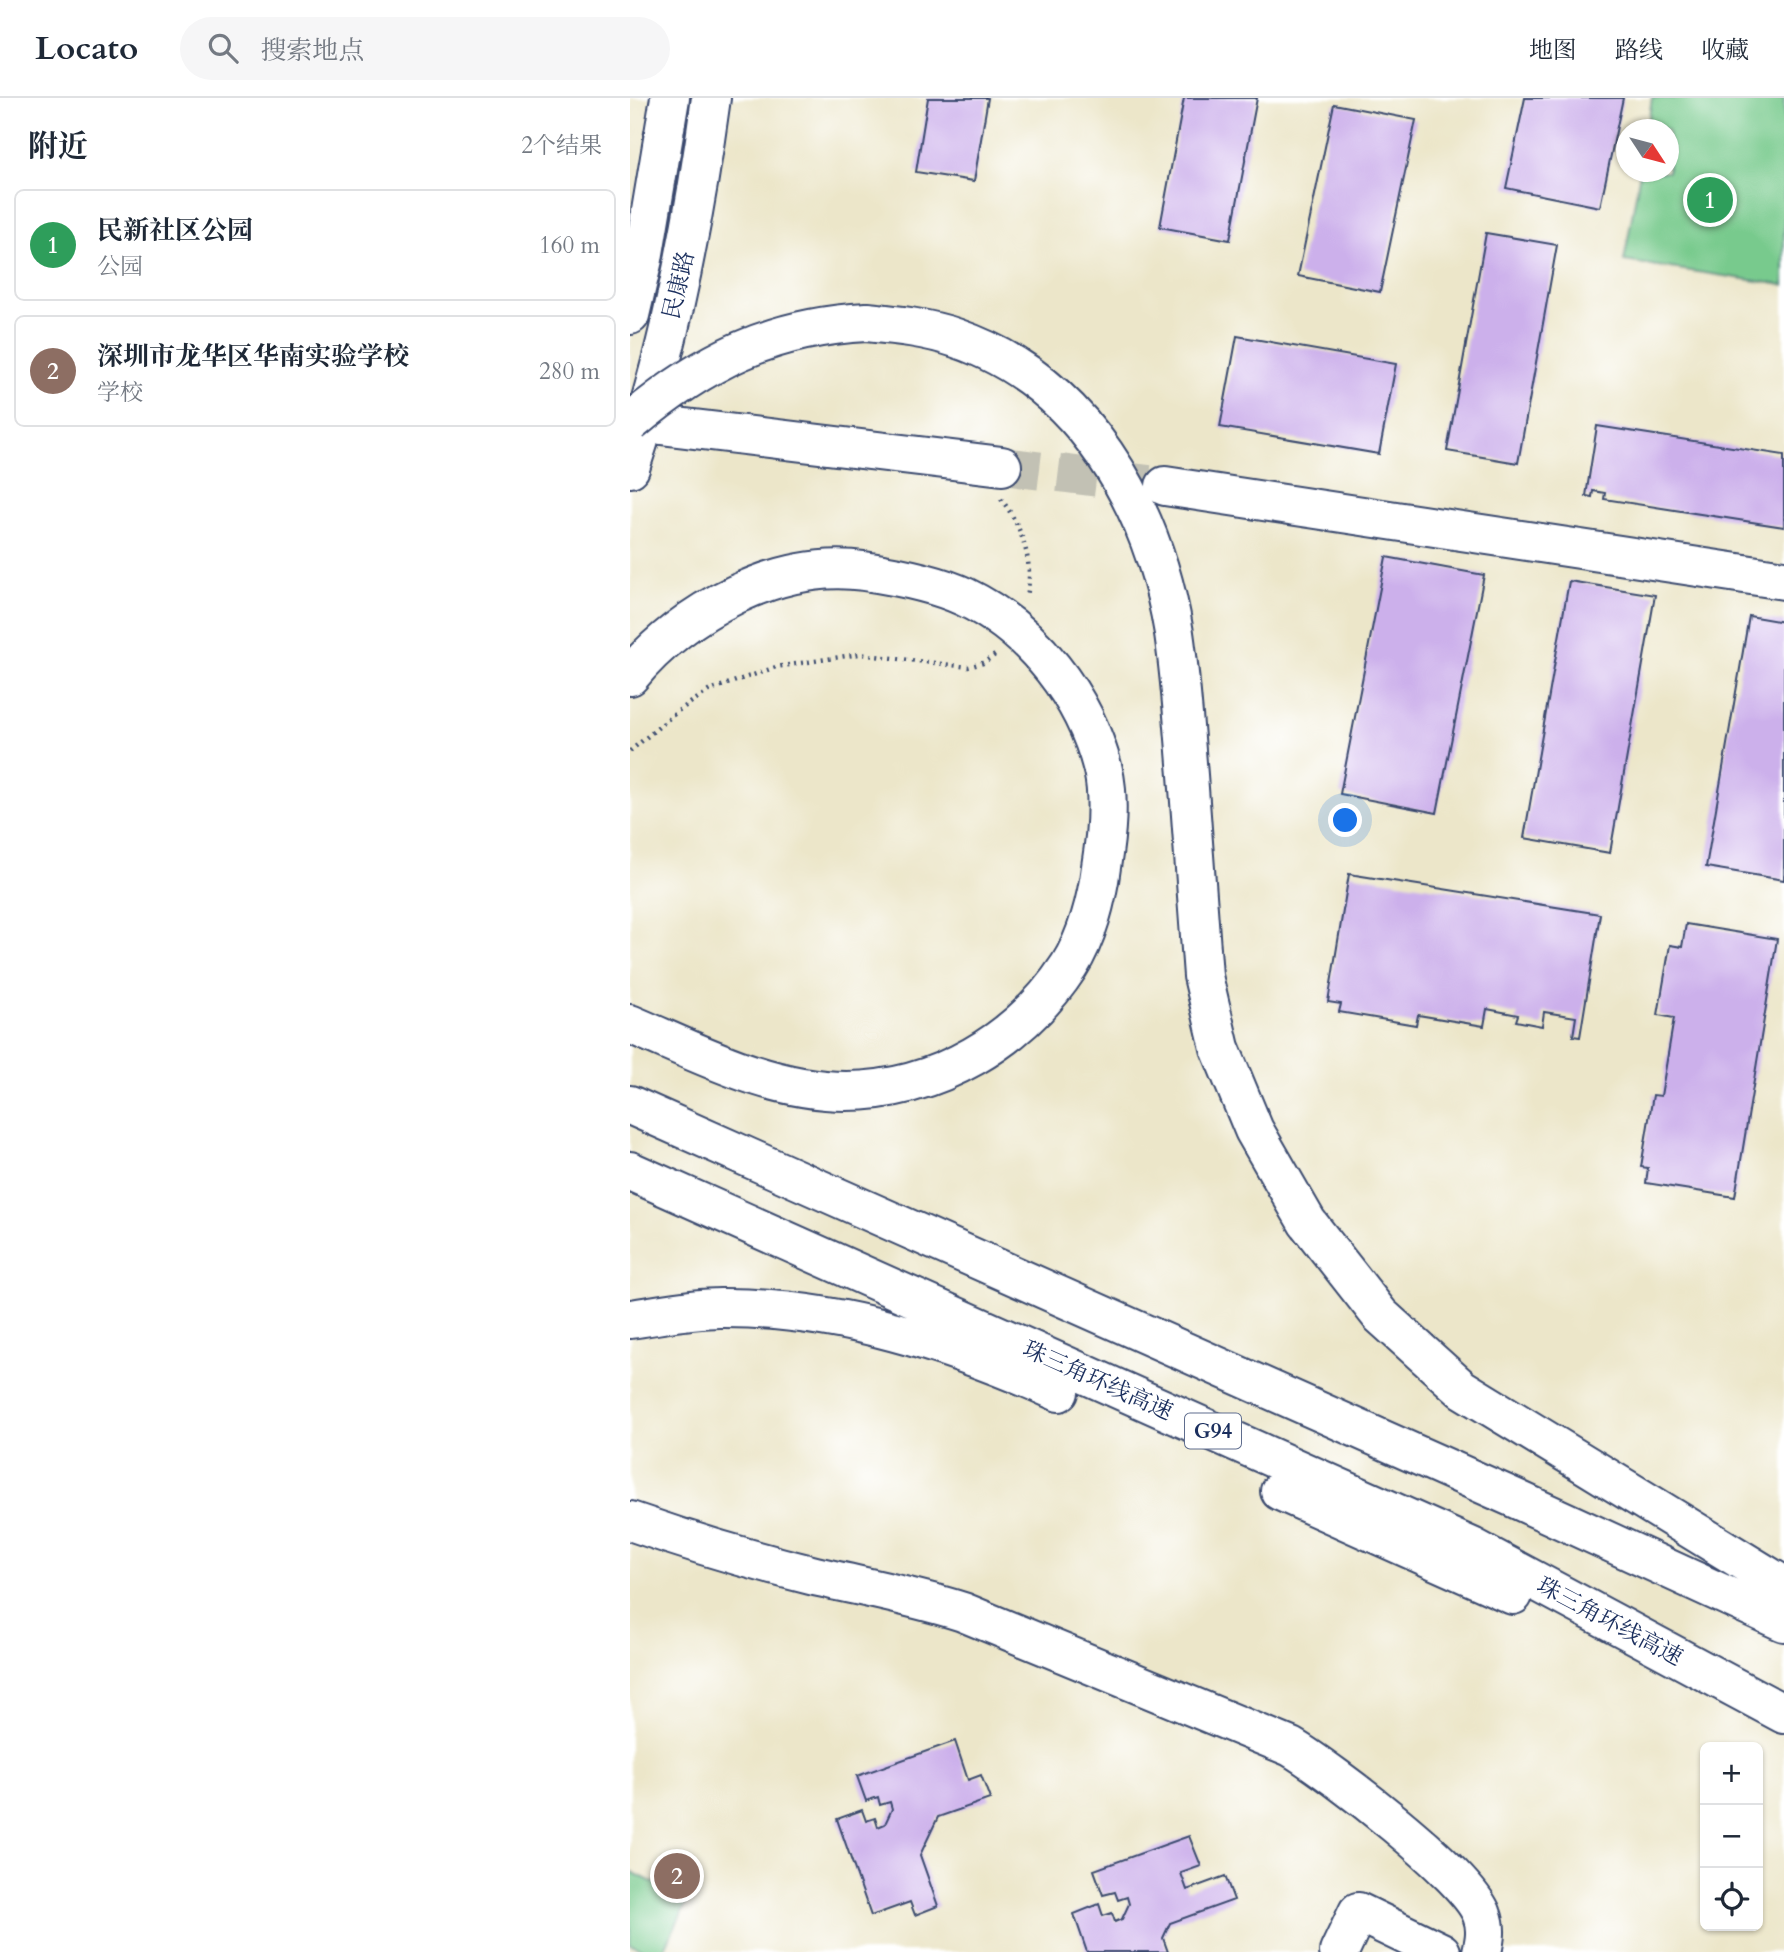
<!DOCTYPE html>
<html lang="zh">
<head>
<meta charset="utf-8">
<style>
	:root { --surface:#fff; --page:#f6f6f7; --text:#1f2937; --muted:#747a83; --line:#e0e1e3; --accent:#b5179e }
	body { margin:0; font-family:Cardo,"Noto Serif SC",serif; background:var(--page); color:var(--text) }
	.controls { position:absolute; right:21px; bottom:21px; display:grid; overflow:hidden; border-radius:10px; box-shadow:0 2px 5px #0004 }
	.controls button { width:63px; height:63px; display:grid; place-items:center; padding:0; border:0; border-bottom:2px solid var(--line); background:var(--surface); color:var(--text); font:35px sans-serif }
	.compass { position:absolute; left:986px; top:21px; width:63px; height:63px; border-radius:50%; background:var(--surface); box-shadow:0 2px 5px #0004; rotate:126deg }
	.you { position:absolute; left:716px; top:723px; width:24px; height:24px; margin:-18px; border:5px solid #fff; border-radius:50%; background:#1a73e8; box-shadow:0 0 0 10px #1a73e833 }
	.badge { display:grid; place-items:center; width:46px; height:46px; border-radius:50%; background:var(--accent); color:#fff; font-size:23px; font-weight:700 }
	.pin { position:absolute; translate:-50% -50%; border:4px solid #fff; box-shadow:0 2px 7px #0006 }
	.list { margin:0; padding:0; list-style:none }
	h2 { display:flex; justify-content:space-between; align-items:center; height:91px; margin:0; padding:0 28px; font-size:30px }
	h2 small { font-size:23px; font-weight:400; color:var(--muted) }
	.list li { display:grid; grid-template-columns:46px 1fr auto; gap:21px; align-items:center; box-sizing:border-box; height:112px; margin:0 14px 14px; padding:0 14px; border:2px solid var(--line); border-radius:10px }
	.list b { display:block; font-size:26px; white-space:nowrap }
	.list p { margin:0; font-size:23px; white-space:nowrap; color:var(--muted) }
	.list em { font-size:23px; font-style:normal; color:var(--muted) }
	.icon { flex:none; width:38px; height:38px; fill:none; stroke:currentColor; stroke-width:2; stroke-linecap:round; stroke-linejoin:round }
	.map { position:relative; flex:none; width:1154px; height:1854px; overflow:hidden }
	header { display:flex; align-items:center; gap:42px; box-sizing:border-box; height:98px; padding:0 35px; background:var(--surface); border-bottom:2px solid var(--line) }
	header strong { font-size:33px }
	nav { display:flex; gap:38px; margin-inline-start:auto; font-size:24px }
	.search { width:490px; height:63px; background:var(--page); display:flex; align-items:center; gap:18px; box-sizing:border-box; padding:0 24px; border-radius:38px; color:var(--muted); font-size:26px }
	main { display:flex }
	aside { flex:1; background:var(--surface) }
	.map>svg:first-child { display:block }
</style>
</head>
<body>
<header>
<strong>Locato</strong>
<div class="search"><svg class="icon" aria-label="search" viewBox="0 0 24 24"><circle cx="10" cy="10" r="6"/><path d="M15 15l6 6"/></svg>搜索地点</div>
<nav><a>地图</a><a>路线</a><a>收藏</a></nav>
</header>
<main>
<aside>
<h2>附近<small>2个结果</small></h2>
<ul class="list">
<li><span class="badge" style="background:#2e9e5b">1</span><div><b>民新社区公园</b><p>公园</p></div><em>160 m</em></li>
<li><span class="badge" style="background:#8d6e63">2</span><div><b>深圳市龙华区华南实验学校</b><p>学校</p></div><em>280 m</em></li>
</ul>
</aside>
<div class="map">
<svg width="1154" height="1854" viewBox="0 0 1154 1854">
	<rect width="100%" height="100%" fill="#fff"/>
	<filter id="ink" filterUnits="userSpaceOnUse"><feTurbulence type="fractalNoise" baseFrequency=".0143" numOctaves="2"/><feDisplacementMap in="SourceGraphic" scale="14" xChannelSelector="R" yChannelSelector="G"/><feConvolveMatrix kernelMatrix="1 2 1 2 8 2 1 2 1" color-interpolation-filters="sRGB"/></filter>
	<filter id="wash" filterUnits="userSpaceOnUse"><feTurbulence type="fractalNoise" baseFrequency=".00686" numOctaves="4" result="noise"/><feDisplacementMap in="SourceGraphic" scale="28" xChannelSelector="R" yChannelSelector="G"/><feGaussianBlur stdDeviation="1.57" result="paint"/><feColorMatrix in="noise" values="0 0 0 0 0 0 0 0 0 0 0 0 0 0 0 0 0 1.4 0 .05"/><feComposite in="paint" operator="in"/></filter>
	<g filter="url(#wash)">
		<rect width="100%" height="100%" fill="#ece6c9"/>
		<path fill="#78ca8d" stroke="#4a7c76" stroke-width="2" d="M1022 0H1154V187L994 163 1010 74H1038V32L1017 31Z
			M0 1773 58 1802 33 1854H17L0 1846Z"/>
		<g id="blocks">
			<path fill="#ccb0eb" d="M298 0H358L344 83 286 74Z
				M554 0H627L600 142 530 129Z
				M895 0H993L970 109 876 90Z
				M704 6 786 22 750 194 668 178Z
				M856 135 927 147 888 365 817 353Z
				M607 238 766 266 749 356 590 329Z
				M967 328 1154 357V429L974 401 975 395 963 393 962 399 956 398Z
				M756 459 854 477 807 715 710 696Z
				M939 483 1025 497 980 755 894 740Z
				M1119 518 1154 524V782L1076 769Z
				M719 776 970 816 950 939 943 938 946 919 914 914 912 928 886 923 888 917 857 911 854 928 788 917 786 927 709 914 711 906 698 904Z
				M1056 826 1147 841 1105 1099 1016 1085 1018 1070 1011 1069 1023 997 1031 998 1044 920 1028 917 1040 847 1052 849Z
				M325 1643 338 1682 351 1677 360 1701 308 1719 290 1757 308 1808 285 1817 280 1804 241 1818 207 1721 232 1712 236 1723 245 1720 248 1729 255 1726 262 1711 260 1704 250 1707 248 1699 236 1703 227 1678Z
				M559 1738 571 1768 551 1775 557 1792 595 1778 604 1802 540 1825 533 1840 538 1854H457L444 1816 469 1806 473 1818 482 1815 485 1824 492 1821 499 1806 497 1799 488 1802 485 1794 473 1797 464 1772Z"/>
		</g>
	</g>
	<g filter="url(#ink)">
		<use href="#blocks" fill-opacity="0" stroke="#3a4a6e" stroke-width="2"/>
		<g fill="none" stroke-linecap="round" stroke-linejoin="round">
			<path stroke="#c2c1b4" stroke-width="38" stroke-dasharray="38 19" stroke-linecap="butt" d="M372 368 519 386"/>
			<defs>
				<path id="minor" d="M14 325 372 368
					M535 388 1154 482
					M0 1423C60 1444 120 1462 181 1477 232 1489 283 1498 333 1514L661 1649C701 1673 838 1777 852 1817 857 1830 855 1841 852 1854
					M709 1854 728 1814 811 1854"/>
				<path id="major" d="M0 217 13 161 40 0
					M0 370C40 250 64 125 81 0"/>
				<path id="highway" d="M237 224C267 227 297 230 326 240 453 283 523 408 544 535 551 582 554 630 558 677 563 744 568 811 573 878L590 950 624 1032 677 1124 750 1217 832 1291 1154 1488
					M0 578C53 513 150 461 234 473 268 478 305 485 335 499 403 532 455 599 473 672 480 703 476 738 471 769 467 801 457 840 439 868 391 942 306 993 216 993 139 993 69 955 0 926
					M0 1007 884 1400 1154 1524
					M0 1073 842 1449 1154 1616
					M0 1221C29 1217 60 1210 90 1210 208 1209 323 1246 429 1294
					M650 1393 883 1497"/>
			</defs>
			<use href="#minor" stroke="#3a4a6e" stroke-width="42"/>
			<use href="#major" stroke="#3a4a6e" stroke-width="42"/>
			<use href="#highway" stroke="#3a4a6e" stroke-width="42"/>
			<path stroke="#3a4a6e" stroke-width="4.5" stroke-dasharray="2 5" stroke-linecap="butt" d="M371 401C392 428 404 464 397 498
				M0 653 48 613 80 592 146 569 229 556 338 569 353 565 365 557"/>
			<use href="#minor" stroke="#fff" stroke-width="38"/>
			<use href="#major" stroke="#fff" stroke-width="38"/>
			<use href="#highway" stroke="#fff" stroke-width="38"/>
			<defs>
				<path id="highway-bridge" d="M0 325C73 263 141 229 237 224"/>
			</defs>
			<use href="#highway-bridge" stroke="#3a4a6e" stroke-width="42" stroke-linecap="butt"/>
			<use href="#highway-bridge" stroke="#fff" stroke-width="38"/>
		</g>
	</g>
	<g text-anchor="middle" stroke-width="5" stroke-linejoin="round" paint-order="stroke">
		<rect fill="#fff" stroke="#5f6d8e" stroke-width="2" x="555" y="1315.5" width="56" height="35" rx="5"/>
		<g font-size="21" font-weight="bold" fill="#1b2f5e">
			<text x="583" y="1340">G94</text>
		</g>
		<g font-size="23" fill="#1b2f5e" stroke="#fff">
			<text transform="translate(48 187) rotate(-77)" y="8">民康路</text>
			<text transform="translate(468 1282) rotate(24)" y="8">珠三角环线高速</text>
			<text transform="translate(980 1523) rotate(28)" y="8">珠三角环线高速</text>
		</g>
	</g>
</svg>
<div class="controls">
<button>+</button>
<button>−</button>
<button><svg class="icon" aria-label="locate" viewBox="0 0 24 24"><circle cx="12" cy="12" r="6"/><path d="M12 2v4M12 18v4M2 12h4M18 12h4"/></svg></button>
</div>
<svg class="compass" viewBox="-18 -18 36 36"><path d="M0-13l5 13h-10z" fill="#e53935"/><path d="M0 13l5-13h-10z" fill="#747a83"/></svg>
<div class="you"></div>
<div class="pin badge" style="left:1080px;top:102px;background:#2e9e5b">1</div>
<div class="pin badge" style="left:47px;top:1778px;background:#8d6e63">2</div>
</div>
</main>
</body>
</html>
